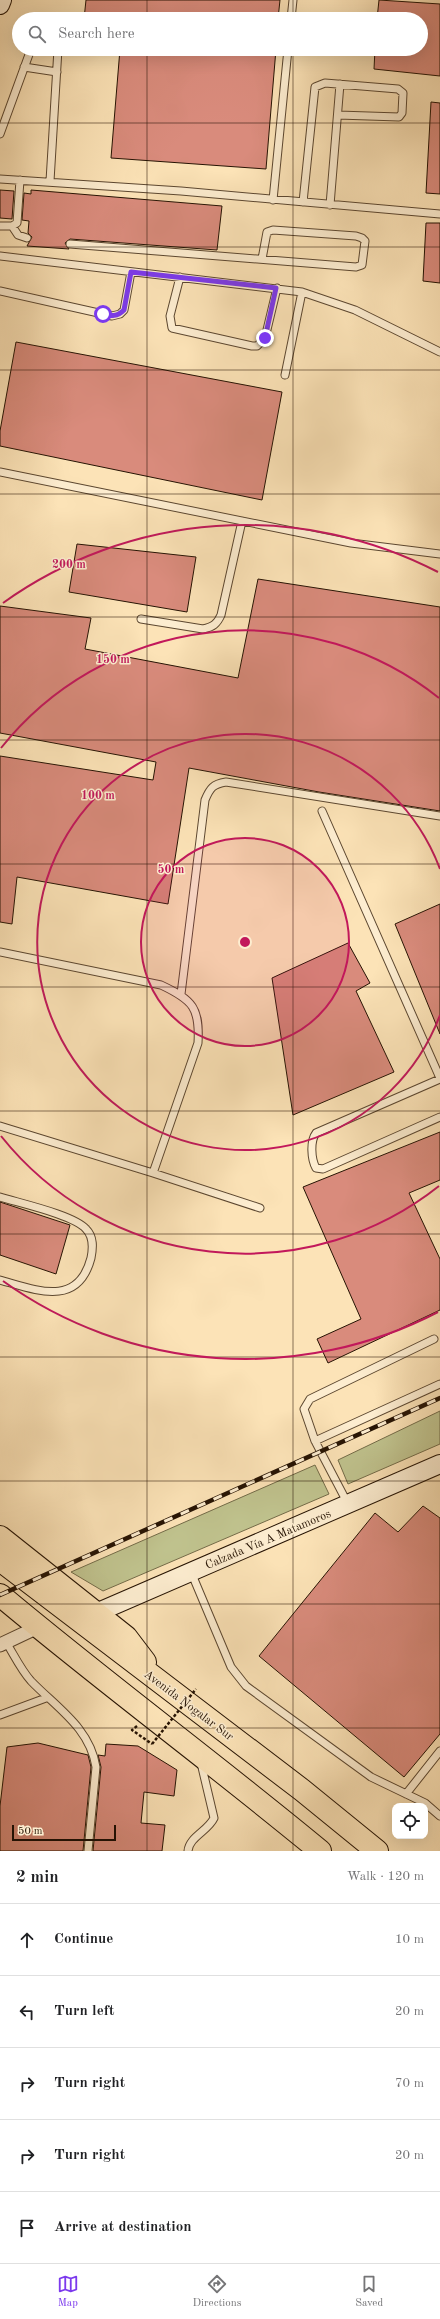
<!DOCTYPE html>
<html lang="en">
<head>
<meta charset="utf-8">
<style>
	:root { --surface:#fff; --page:#f2f2f2; --text:#202124; --muted:#757577; --line:#e0e0e0; --accent:#7c3aed }
	body { margin:0; font-family:"Old Standard TT",serif; background:var(--page); color:var(--text) }
	.controls { position:absolute; right:12px; bottom:12px; display:grid; overflow:hidden; border-radius:8px; box-shadow:0 4px 16px #0002 }
	.controls button { width:36px; height:36px; display:grid; place-items:center; padding:0; border:0; border-bottom:1px solid var(--line); background:var(--surface); color:var(--text); font:20px sans-serif }
	.scale { position:absolute; left:12px; bottom:10px; width:104px; box-sizing:border-box; padding-left:4px; border:2px solid #261303; border-top:0; font-size:11px; line-height:14px; white-space:nowrap; color:#261303; -webkit-text-stroke:3px #fdedd0; paint-order:stroke }
	.stop { position:absolute; width:12px; height:12px; margin:-9px; border:3px solid #7c3aed; border-radius:50%; background:#fff }
	.stop.end { background:#7c3aed; border-color:#fff; box-shadow:0 1px 4px #0008 }
	.list { margin:0; padding:0; list-style:none }
	h2 { display:flex; justify-content:space-between; align-items:center; height:52px; margin:0; padding:0 16px; font-size:17px }
	h2 small { font-size:13px; font-weight:400; color:var(--muted) }
	.list li { display:grid; grid-template-columns:26px 1fr auto; gap:12px; align-items:center; box-sizing:border-box; height:72px; padding:0 16px; border-top:1px solid var(--line) }
	.list b { display:block; font-size:15px; white-space:nowrap }
	.list em { font-size:13px; font-style:normal; color:var(--muted) }
	.icon { flex:none; width:22px; height:22px; fill:none; stroke:currentColor; stroke-width:2; stroke-linecap:round; stroke-linejoin:round }
	.map { position:relative; flex:none; width:440px; height:1851px; overflow:hidden }
	.search { position:absolute; background:var(--surface); box-shadow:0 4px 16px #0002; left:12px; right:12px; top:12px; height:44px; display:flex; align-items:center; gap:10px; box-sizing:border-box; padding:0 14px; border-radius:22px; color:var(--muted); font-size:15px }
	.sheet { height:412px; background:var(--surface) }
	nav { display:flex; justify-content:space-around; align-items:center; box-sizing:border-box; height:56px; border-top:1px solid var(--line); background:var(--surface); font-size:11px; color:var(--muted) }
	nav a { display:grid; justify-items:center; gap:2px }
	nav .on { color:var(--accent) }
	.map>svg:first-child { display:block }
</style>
</head>
<body>
<div class="map">
<svg width="440" height="1851" viewBox="0 0 440 1851">
	<rect width="100%" height="100%" fill="#fce3b7"/>
	<filter id="stains"><feTurbulence type="fractalNoise" baseFrequency=".005" numOctaves="4"/><feColorMatrix values="0 0 0 0 .2 0 0 0 0 .09 0 0 0 0 .02 0 0 0 .5 -.17"/></filter>
	<radialGradient id="worn" r=".72"><stop offset=".6" stop-color="#630" stop-opacity="0"/><stop offset="1" stop-color="#630" stop-opacity=".3"/></radialGradient>
	<path fill="#c0c38e" stroke="#736b48" d="M440 1411V1444L348 1484 338 1460Z
		M315 1465 329 1494 103 1591 71 1572Z"/>
	<path fill="#d98b7c" stroke="#261303" d="M86 0H280L278 19H84Z
		M379 0 440 4V76L374 69 375 49H421V19H377Z
		M120 49H276L266 169 111 158Z
		M431 102 440 103V194L426 193Z
		M0 190 14 191 12 219 0 218Z
		M31 190 222 206 217 250 70 239 65 243 69 249 27 246 32 237 28 233 29 221 22 220 24 193 31 194Z
		M426 223H440V283L423 281Z
		M16 342 282 392 262 500 0 446V431Z
		M77 544 196 557 187 612 69 592Z
		M258 579 440 607V811L319 792 189 768 168 904 17 877 12 924 0 922V756L153 780 156 762 0 733V606L91 618 85 649 238 678Z
		M440 904V1034L395 924Z
		M348 943 370 983 356 991 394 1072 293 1115 272 978Z
		M440 1132V1180L409 1193 440 1259V1310L328 1363 317 1339 361 1319 303 1187Z
		M0 1202 70 1225 56 1274 0 1255Z
		M423 1506 440 1518V1734L404 1777 259 1656 375 1513 398 1532Z
		M38 1743 88 1755 91 1767 83 1851H0V1806L7 1747Z
		M106 1744 138 1746 177 1770 174 1796 144 1792 141 1823 165 1825 162 1851H93L101 1767 98 1755 105 1756Z"/>
	<g fill="none" stroke-linecap="round" stroke-linejoin="round">
		<defs>
			<path id="lane" d="M291 19 293 0
				M24 67 57 72
				M0 134 31 49
				M0 179 181 191 440 214
				M50 181 58 49
				M273 200 288 49
				M303 202 315 87 325 83 398 89 403 93 402 113 399 117 338 115
				M330 205 340 84
				M0 226H12L17 223 20 180
				M12 226 18 235 27 238
				M70 244 356 267 362 265 365 241 362 238 356 236 273 230 267 232 262 259
				M0 256 302 292 355 310 440 352
				M180 277 170 316 172 328 252 346H257L265 338 277 288
				M0 291 112 316 120 314 124 310 131 272
				M285 375 302 292
				M0 472 351 543 440 554
				M141 619 203 629C213 627 217 624 221 615L242 521
				M322 811 440 1078
				M0 952 161 985C193 1000 200 1008 198 1043L153 1173 260 1208
				M181 994 205 800C210 788 213 784 226 782L440 816
				M440 1079 316 1133C310 1141 311 1159 316 1168L323 1169 440 1117
				M0 1126 153 1173
				M0 1197C19 1203 74 1215 86 1229 94 1237 93 1248 91 1258 78 1308 36 1290 0 1280
				M315 1441 440 1384
				M348 1504 315 1441 304 1409 310 1399 434 1339
				M191 1572 231 1667 246 1686 371 1777 425 1803 440 1816
				M6 1642C14 1655 21 1670 31 1681 57 1708 90 1728 96 1767L88 1851
				M0 1715 46 1698
				M406 1794 440 1751
				M188 1851C189 1837 208 1831 214 1818L201 1763"/>
			<path id="street" d="M0 1645 38 1627"/>
			<path id="secondary" d="M0 5 2 0
				M96 1613 440 1464"/>
			<path id="highway" d="M0 1537 126 1637 145 1662
				M0 1560 302 1790 377 1851
				M0 1595C105 1683 215 1764 320 1851"/>
		</defs>
		<use href="#lane" stroke="#5c4730" stroke-width="9"/>
		<use href="#street" stroke="#5c4730" stroke-width="15"/>
		<use href="#secondary" stroke="#261303" stroke-width="20"/>
		<use href="#highway" stroke="#261303" stroke-width="24"/>
		<path stroke="#261303" stroke-width="2.5" stroke-dasharray="3 2" stroke-linecap="butt" d="M137 1726 132 1730 152 1744"/>
		<use href="#lane" stroke="#fdedd0" stroke-width="7"/>
		<use href="#street" stroke="#fdedd0" stroke-width="13"/>
		<use href="#secondary" stroke="#fdedd0" stroke-width="18"/>
		<use href="#highway" stroke="#fce3b7" stroke-width="22"/>
		<defs>
			<path id="rail" d="M0 1595 440 1398"/>
		</defs>
		<use href="#rail" stroke="#261303" stroke-width="4.5"/>
		<use href="#rail" stroke="#fdedd0" stroke-width="3" stroke-dasharray="9" stroke-linecap="butt"/>
		<path stroke="#261303" stroke-width="2.5" stroke-dasharray="3 2" stroke-linecap="butt" d="M152 1744 196 1689"/>
	</g>
	<g fill="none" stroke-linecap="round" stroke-linejoin="round">
		<path stroke="#7c3aed" stroke-width="5" d="M103 314C112 316 117 317 124 310L131 272 276 288 265 338"/>
	</g>
	<path fill="none" stroke="#261303" stroke-width="1" stroke-opacity="0.55" d="M147 0V19M293 0V19M147 49V1851M293 49V1851M0 123H440M0 247H440M0 370H440M0 494H440M0 617H440M0 740H440M0 864H440M0 987H440M0 1111H440M0 1234H440M0 1357H440M0 1481H440M0 1604H440M0 1728H440"/>
	<circle cx="245" cy="942" r="104" fill="#c2185b" fill-opacity=".12"/>
	<g fill="none" stroke="#c2185b" stroke-width="2">
		<circle cx="245" cy="942" r="104"/>
		<path d="M440 1015A208 208 0 1 1 440 869"/>
		<path d="M439 1186A312 312 0 0 1 1 1136M1 748A312 312 0 0 1 439 698"/>
		<path d="M438 1312A417 417 0 0 1 3 1281M3 603A417 417 0 0 1 438 572"/>
	</g>
	<g text-anchor="middle" stroke-width="3" stroke-linejoin="round" paint-order="stroke">
		<g font-size="12" fill="#261303" stroke="#fdedd0">
			<text transform="translate(268 1539) rotate(-23)" y="4">Calzada Vía A Matamoros</text>
			<text transform="translate(189 1705) rotate(37)" y="4">Avenida Nogalar Sur</text>
		</g>
	</g>
	<circle cx="245" cy="942" r="6" fill="#c2185b" stroke="#fdedd0" stroke-width="2"/>
	<g font-size="12" text-anchor="middle" font-weight="bold" fill="#c2185b" stroke="#fdedd0" stroke-width="3" stroke-linejoin="round" paint-order="stroke">
		<text x="69" y="568">200 m</text>
		<text x="113" y="663">150 m</text>
		<text x="98" y="799">100 m</text>
		<text x="171" y="873">50 m</text>
	</g>
	<rect width="100%" height="100%" filter="url(#stains)"/>
	<rect width="100%" height="100%" fill="url(#worn)"/>
</svg>
<div class="controls">
<button><svg class="icon" aria-label="locate" viewBox="0 0 24 24"><circle cx="12" cy="12" r="6"/><path d="M12 2v4M12 18v4M2 12h4M18 12h4"/></svg></button>
</div>
<div class="scale">50 m</div>
<div class="stop" style="left:103px;top:314px"></div>
<div class="stop end" style="left:265px;top:338px"></div>
<div class="search"><svg class="icon" aria-label="search" viewBox="0 0 24 24"><circle cx="10" cy="10" r="6"/><path d="M15 15l6 6"/></svg>Search here</div>
</div>
<section class="sheet">
<h2>2 min<small>Walk · 120 m</small></h2>
<ul class="list">
<li><svg class="icon" aria-label="ahead" viewBox="0 0 24 24"><path d="M12 20V5M6 11l6-6 6 6"/></svg><div><b>Continue</b></div><em>10 m</em></li>
<li><svg class="icon" aria-label="left" viewBox="0 0 24 24"><path d="M17 20v-9H6M10 6l-5 5 5 5"/></svg><div><b>Turn left</b></div><em>20 m</em></li>
<li><svg class="icon" aria-label="right" viewBox="0 0 24 24"><path d="M7 20v-9h11M14 6l5 5-5 5"/></svg><div><b>Turn right</b></div><em>70 m</em></li>
<li><svg class="icon" aria-label="right" viewBox="0 0 24 24"><path d="M7 20v-9h11M14 6l5 5-5 5"/></svg><div><b>Turn right</b></div><em>20 m</em></li>
<li><svg class="icon" aria-label="arrive" viewBox="0 0 24 24"><path d="M6 21V4h12l-3 4 3 4H6"/></svg><div><b>Arrive at destination</b></div></li>
</ul>
</section>
<nav>
<a class="on"><svg class="icon" aria-label="map" viewBox="0 0 24 24"><path d="M3 6l6-2 6 2 6-2v14l-6 2-6-2-6 2zM9 4v14M15 6v14"/></svg>Map</a>
<a><svg class="icon" aria-label="directions" viewBox="0 0 24 24"><path d="M12 3l9 9-9 9-9-9zM9 14v-3h6M13 9l2 2-2 2"/></svg>Directions</a>
<a><svg class="icon" aria-label="saved" viewBox="0 0 24 24"><path d="M7 4h10v16l-5-4-5 4z"/></svg>Saved</a>
</nav>
</body>
</html>
